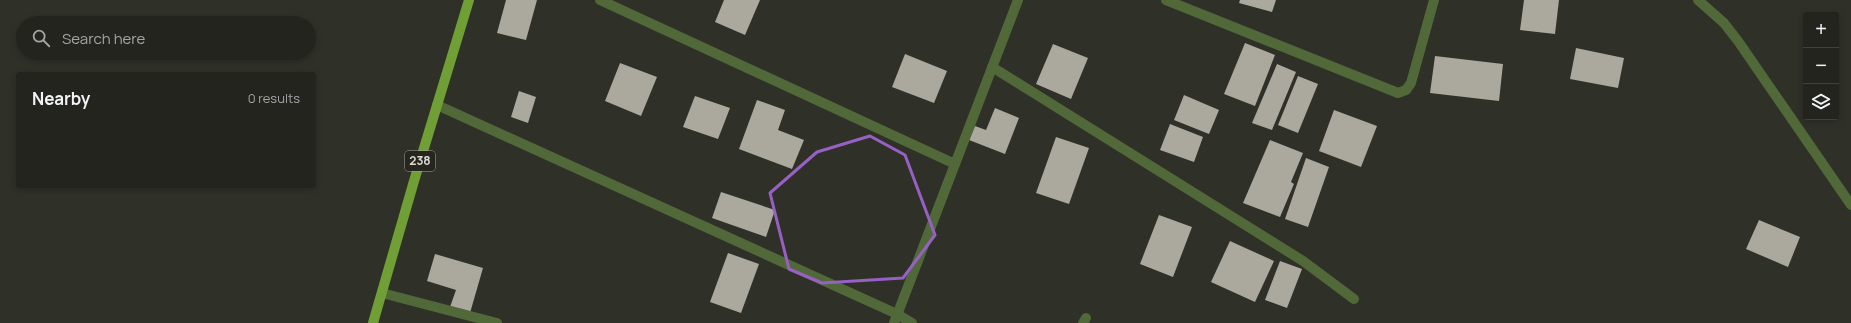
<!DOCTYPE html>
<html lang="en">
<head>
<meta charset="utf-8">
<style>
	:root { --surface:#23241e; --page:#2f302b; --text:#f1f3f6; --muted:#a3a4a4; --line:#40413c }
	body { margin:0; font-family:Manrope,sans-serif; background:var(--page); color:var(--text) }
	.controls { position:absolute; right:12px; top:12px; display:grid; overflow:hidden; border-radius:4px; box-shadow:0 2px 6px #0003 }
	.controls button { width:36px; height:36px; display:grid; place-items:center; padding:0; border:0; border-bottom:1px solid var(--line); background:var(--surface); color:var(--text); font:20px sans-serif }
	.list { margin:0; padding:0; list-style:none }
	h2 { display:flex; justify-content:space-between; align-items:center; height:52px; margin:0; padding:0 16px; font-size:17px }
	h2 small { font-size:13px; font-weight:400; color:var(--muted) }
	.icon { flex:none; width:22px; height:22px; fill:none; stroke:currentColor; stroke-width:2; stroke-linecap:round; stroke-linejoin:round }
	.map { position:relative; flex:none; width:1851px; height:323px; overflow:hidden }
	.search { position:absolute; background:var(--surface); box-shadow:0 2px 6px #0003; left:16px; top:16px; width:300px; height:44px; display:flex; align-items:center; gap:10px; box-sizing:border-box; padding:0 14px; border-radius:22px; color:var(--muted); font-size:15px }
	.panel { position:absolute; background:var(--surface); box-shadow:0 2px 6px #0003; left:16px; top:72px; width:300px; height:116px; border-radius:4px }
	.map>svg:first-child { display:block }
</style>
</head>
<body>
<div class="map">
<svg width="1851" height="323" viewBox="0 0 1851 323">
	<rect width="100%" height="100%" fill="#2f3028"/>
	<path fill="#aba89e" d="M506 0H537L526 40 497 33Z
		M724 0H760L745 35 715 22Z
		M1240 0H1276L1272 12 1239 3Z
		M1524 0H1559L1555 34 1520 30Z
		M1245 43 1275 55 1255 106 1224 94Z
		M1053 44 1088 58 1071 99 1036 84Z
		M1576 48 1624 58 1618 88 1570 79Z
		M905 54 947 71 934 103 892 87Z
		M1435 56 1503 64 1499 101 1430 93Z
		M620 63 657 77 641 116 605 101Z
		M1277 64 1296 72 1272 130 1252 123Z
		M1298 76 1318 84 1298 133 1278 125Z
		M519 91 536 97 528 123 511 117Z
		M1184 95 1219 110 1209 134 1174 120Z
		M695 96 730 108 718 139 683 127Z
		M757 100 785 110 778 130 804 140 792 169 739 149Z
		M995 108 1019 118 1005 154 969 140 975 126 986 130Z
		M1334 110 1377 126 1361 167 1319 151Z
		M1170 124 1203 137 1194 162 1160 150Z
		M1056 137 1089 148 1069 204 1036 193Z
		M1270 140 1303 153 1291 182 1294 184 1280 217 1243 203Z
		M1306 158 1329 167 1308 227 1285 219Z
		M721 192 775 210 766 237 712 218Z
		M1159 215 1192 227 1173 277 1140 264Z
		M1759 220 1800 237 1788 267 1746 249Z
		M1230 241 1274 261 1255 302 1211 282Z
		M728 253 759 264 741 313 710 302Z
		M435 254 483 268 470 313 450 307 456 290 427 281Z
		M1280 261 1302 269 1287 308 1265 300Z"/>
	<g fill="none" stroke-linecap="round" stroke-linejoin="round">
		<path stroke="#516839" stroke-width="10" d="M600 0 955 164
			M1166 0 1398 93 1406 90 1411 83 1434 0
			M1698 0 1724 23 1738 41 1851 205
			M992 67 1303 261 1354 299
			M437 105 897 314 912 323
			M382 293 497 323
			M894 323 1018 0
			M1083 323 1086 318"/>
		<path stroke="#709f36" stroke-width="10" d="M373 323 414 181 469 0"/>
	</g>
	<path fill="none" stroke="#9760c5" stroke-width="3" stroke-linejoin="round" d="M870 136 905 155 935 235 903 278 822 283 789 269 770 193 817 152Z"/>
	<g text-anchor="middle" stroke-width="4" stroke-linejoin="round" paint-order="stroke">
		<rect fill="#26261e" stroke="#a3a49d" stroke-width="1" x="405" y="151" width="30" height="20" rx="3"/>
		<g font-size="12" font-weight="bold" fill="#d9dad4">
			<text x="420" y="165">238</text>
		</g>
	</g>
</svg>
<div class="controls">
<button>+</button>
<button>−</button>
<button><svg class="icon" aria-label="layers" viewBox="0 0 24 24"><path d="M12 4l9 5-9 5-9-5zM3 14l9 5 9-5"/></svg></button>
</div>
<div class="search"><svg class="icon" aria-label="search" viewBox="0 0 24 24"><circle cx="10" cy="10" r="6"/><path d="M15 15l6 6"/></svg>Search here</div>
<section class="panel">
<h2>Nearby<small>0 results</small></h2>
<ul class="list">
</ul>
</section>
</div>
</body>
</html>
